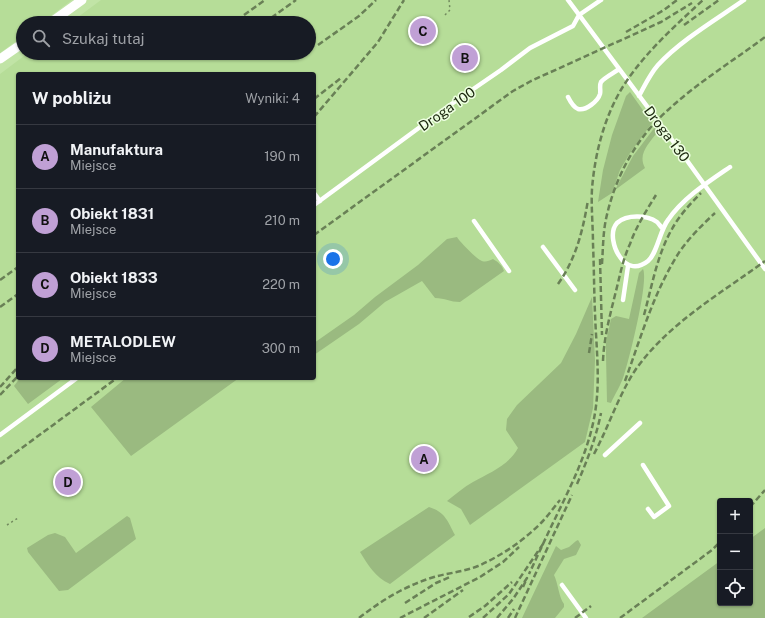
<!DOCTYPE html>
<html lang="pl">
<head>
<meta charset="utf-8">
<style>
	:root { --surface:#171b24; --page:#20242c; --text:#f1f3f6; --muted:#9ea1a6; --line:#363941; --accent:#c0a0d5 }
	body { margin:0; font-family:"Public Sans",sans-serif; background:var(--page); color:var(--text) }
	.controls { position:absolute; right:12px; bottom:12px; display:grid; overflow:hidden; border-radius:4px; box-shadow:0 1px 3px #0004 }
	.controls button { width:36px; height:36px; display:grid; place-items:center; padding:0; border:0; border-bottom:1px solid var(--line); background:var(--surface); color:var(--text); font:20px sans-serif }
	.you { position:absolute; left:333px; top:259px; width:14px; height:14px; margin:-10px; border:3px solid #fff; border-radius:50%; background:#1a73e8; box-shadow:0 0 0 6px #1a73e833 }
	.badge { display:grid; place-items:center; width:26px; height:26px; border-radius:50%; background:var(--accent); color:#111; font-size:13px; font-weight:700 }
	.pin { position:absolute; translate:-50% -50%; border:2px solid #fff; box-shadow:0 1px 4px #0006 }
	.list { margin:0; padding:0; list-style:none }
	h2 { display:flex; justify-content:space-between; align-items:center; height:52px; margin:0; padding:0 16px; font-size:17px }
	h2 small { font-size:13px; font-weight:400; color:var(--muted) }
	.list li { display:grid; grid-template-columns:26px 1fr auto; gap:12px; align-items:center; box-sizing:border-box; height:64px; padding:0 16px; border-top:1px solid var(--line) }
	.list b { display:block; font-size:15px; white-space:nowrap }
	.list p { margin:0; font-size:13px; white-space:nowrap; color:var(--muted) }
	.list em { font-size:13px; font-style:normal; color:var(--muted) }
	.icon { flex:none; width:22px; height:22px; fill:none; stroke:currentColor; stroke-width:2; stroke-linecap:round; stroke-linejoin:round }
	.map { position:relative; flex:none; width:765px; height:618px; overflow:hidden }
	.search { position:absolute; background:var(--surface); box-shadow:0 1px 3px #0004; left:16px; top:16px; width:300px; height:44px; display:flex; align-items:center; gap:10px; box-sizing:border-box; padding:0 14px; border-radius:22px; color:var(--muted); font-size:15px }
	.panel { position:absolute; background:var(--surface); box-shadow:0 1px 3px #0004; left:16px; top:72px; width:300px; height:308px; border-radius:4px }
	.map>svg:first-child { display:block }
</style>
</head>
<body>
<div class="map">
<svg width="765" height="618" viewBox="0 0 765 618">
	<rect width="100%" height="100%" fill="#c1e4a6"/>
	<path fill="#b6dd98" fill-rule="evenodd" d="M0 0H72L41 23H23V36L0 53Z
		M101 0H765V618H0V74L28 53H309V23H70ZM18 74H314V378H18ZM720 501H750V603H720Z"/>
	<path fill="#9aba80" d="M630 92 652 123 630 153 620 170 612 193 598 202 603 170 612 135 626 96Z
		M655 127 658 131C650 143 637 153 645 168L615 190 633 156Z
		M457 237C459 241 477 259 480 260 485 263 488 261 493 259 498 262 502 265 504 271L460 302C450 302 445 298 435 298L422 281 385 302 359 324 314 355V343L354 315 375 297 418 265 447 239Z
		M643 269C649 281 629 360 624 375 621 385 615 394 611 403L607 402 606 355V342L611 319 616 316 629 319 639 273Z
		M592 297 595 360 593 408 585 442 470 525 461 509 447 501C456 494 464 487 473 482 489 473 509 465 518 448L506 430 507 419 517 405 561 363 576 334Z
		M20 378H62V379L28 404 14 386Z
		M126 378H239L131 456 91 407Z
		M429 507C445 512 447 520 455 535L390 584C375 577 368 565 360 552Z
		M127 516 130 518 136 539 68 590 59 591 28 552 27 548 48 535 55 533 65 537 76 553Z
		M765 528V618H642L720 561V603H750V539Z
		M578 540 581 545 576 555 564 559 554 575C558 583 559 598 564 604V607L555 618H522L556 546 561 550 569 547 576 541Z"/>
	<g fill="none" stroke-linecap="round" stroke-linejoin="round">
		<path stroke="#728a5e" stroke-width="1.5" stroke-dasharray="2 3" stroke-linecap="butt" d="M445 15 450 10 449 0
			M7 525 18 518"/>
		<path stroke="#fff" stroke-width="4.5" d="M568 0 678 148 765 269
			M639 96C645 85 650 74 658 65 681 40 717 19 744 0
			M568 97C570 101 573 107 578 109 586 111 598 101 600 94 601 90 599 86 601 82 605 77 614 73 619 69
			M314 193 320 201
			M314 205 450 105 501 70 530 48 573 26 579 15 601 0
			M474 221 509 271
			M663 229C661 227 659 224 657 222 647 215 627 214 617 223 609 232 614 249 620 257 627 268 638 269 648 261 657 254 660 230 668 220 683 198 708 182 730 167
			M543 247 575 290
			M623 300 628 266
			M0 435 77 378
			M605 455 640 423
			M643 465 669 506 654 517 648 509
			M562 585 586 618"/>
		<path stroke="#fff" stroke-width="9" d="M50 23 82 0
			M0 59 23 43"/>
		<path stroke="#698056" stroke-width="2.5" stroke-dasharray="6 3" stroke-linecap="butt" d="M244 15 265 0
			M264 23 296 0
			M684 25 719 0
			M626 32 664 10 677 0
			M318 45 359 16 376 0
			M314 99 341 78
			M314 117 378 42 404 0
			M314 235 513 91 531 81 661 22 692 3
			M600 259 602 335
			M602 264C603 249 603 233 606 219 615 177 636 138 668 110 697 83 733 61 765 37
			M0 280 18 267
			M558 284C576 259 583 230 588 200
			M0 307 18 294
			M644 315C652 286 657 255 672 229 679 216 690 204 701 193
			M589 353 592 334
			M603 361C604 337 610 315 616 291 620 275 623 259 630 244 636 227 646 211 656 195
			M625 381C641 337 654 291 680 251 690 237 702 225 715 213
			M0 387 18 367
			M0 395 18 376
			M594 454C609 426 618 396 636 369 669 323 720 294 765 261
			M0 464 117 378
			M577 484C587 461 596 438 601 413
			M750 507 765 490
			M543 544C563 500 590 455 596 406 600 376 596 344 595 313 594 290 594 267 593 244 593 226 591 207 592 189 595 151 606 110 628 79 649 49 676 25 703 0
			M405 603 436 583 450 577
			M469 617 485 606 512 582
			M359 618C382 600 405 586 434 577 448 573 463 572 478 566 501 556 523 541 541 523 548 516 554 507 560 500
			M400 618 480 577 503 562 519 547
			M424 618 463 590
			M483 618 509 594 543 544 529 574
			M497 618 513 599 527 578 523 587
			M508 618 514 609
			M515 618 572 495
			M575 618 591 606
			M620 618 712 550 720 542"/>
	</g>
	<g text-anchor="middle" stroke-width="3" stroke-linejoin="round" paint-order="stroke">
		<g font-size="14" fill="#19250d" stroke="#edffe0">
			<text transform="translate(447 109) rotate(-35)" y="5">Droga 100</text>
			<text transform="translate(667 134) rotate(53)" y="5">Droga 130</text>
		</g>
	</g>
</svg>
<div class="controls">
<button>+</button>
<button>−</button>
<button><svg class="icon" aria-label="locate" viewBox="0 0 24 24"><circle cx="12" cy="12" r="6"/><path d="M12 2v4M12 18v4M2 12h4M18 12h4"/></svg></button>
</div>
<div class="you"></div>
<div class="pin badge" style="left:424px;top:459px">A</div>
<div class="pin badge" style="left:465px;top:58px">B</div>
<div class="pin badge" style="left:423px;top:31px">C</div>
<div class="pin badge" style="left:68px;top:482px">D</div>
<div class="search"><svg class="icon" aria-label="search" viewBox="0 0 24 24"><circle cx="10" cy="10" r="6"/><path d="M15 15l6 6"/></svg>Szukaj tutaj</div>
<section class="panel">
<h2>W pobliżu<small>Wyniki: 4</small></h2>
<ul class="list">
<li><span class="badge">A</span><div><b>Manufaktura</b><p>Miejsce</p></div><em>190 m</em></li>
<li><span class="badge">B</span><div><b>Obiekt 1831</b><p>Miejsce</p></div><em>210 m</em></li>
<li><span class="badge">C</span><div><b>Obiekt 1833</b><p>Miejsce</p></div><em>220 m</em></li>
<li><span class="badge">D</span><div><b>METALODLEW</b><p>Miejsce</p></div><em>300 m</em></li>
</ul>
</section>
</div>
</body>
</html>
